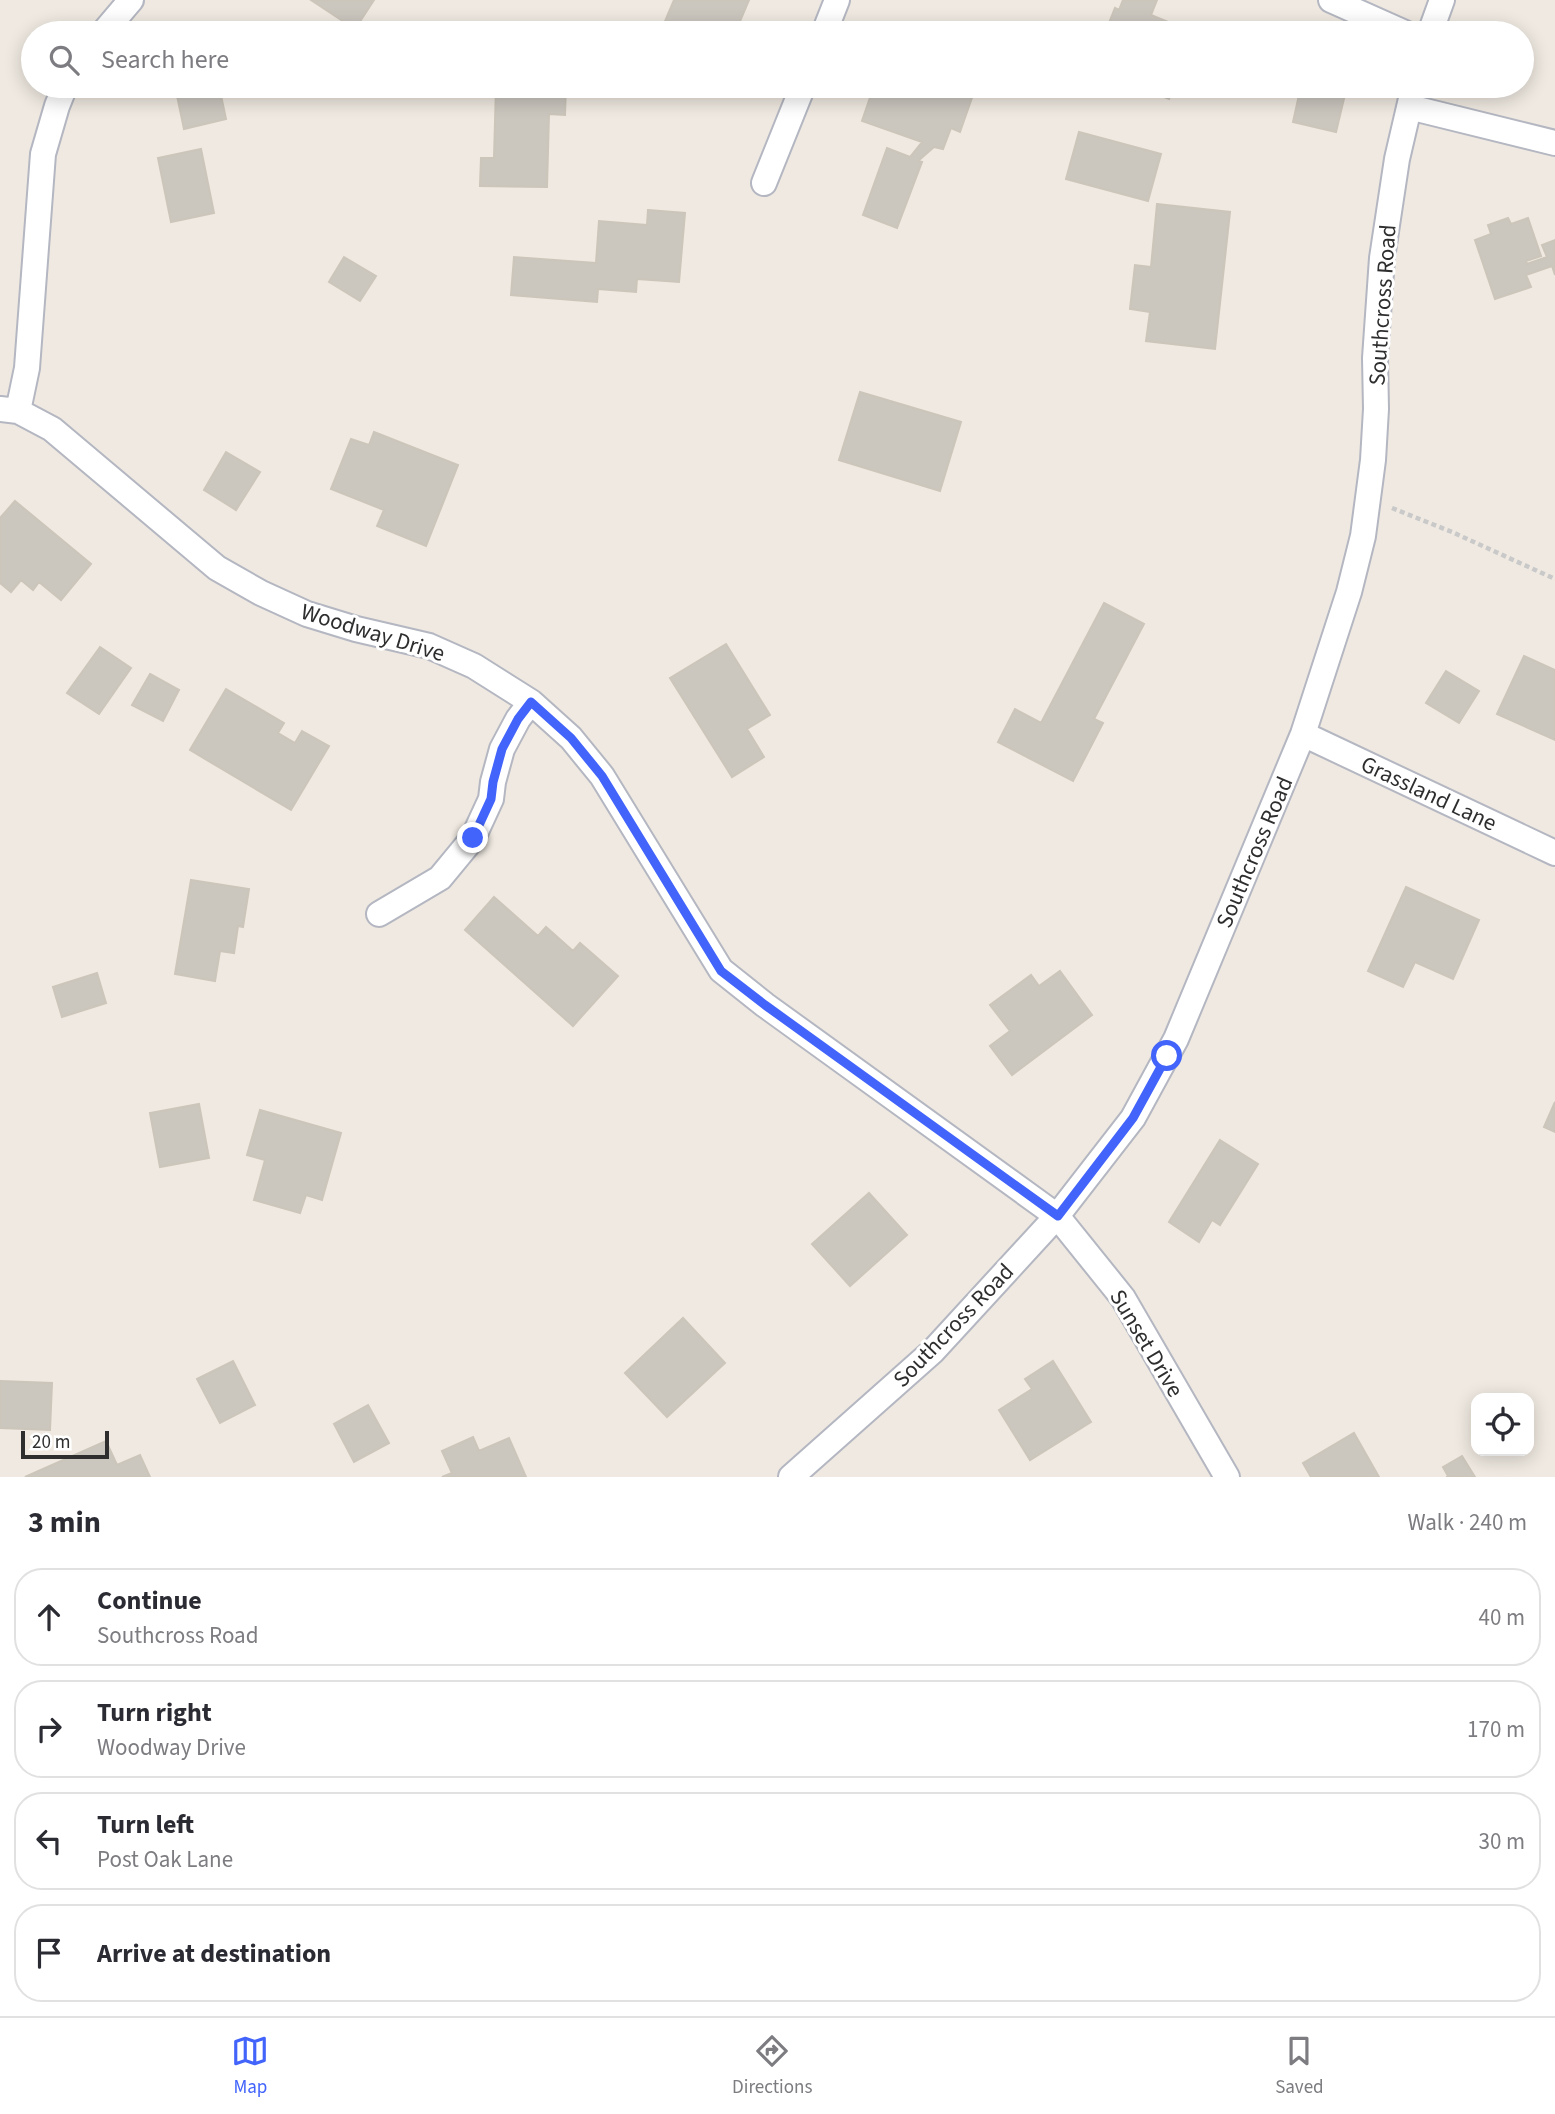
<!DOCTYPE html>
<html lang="en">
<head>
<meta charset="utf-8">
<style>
	:root { --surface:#fff; --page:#f2f2f3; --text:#2b2b33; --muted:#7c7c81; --line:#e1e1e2; --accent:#4264fb }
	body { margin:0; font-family:"Source Sans 3",sans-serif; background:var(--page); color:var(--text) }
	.controls { position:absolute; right:21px; bottom:21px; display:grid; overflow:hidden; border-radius:14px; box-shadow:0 4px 18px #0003 }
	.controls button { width:63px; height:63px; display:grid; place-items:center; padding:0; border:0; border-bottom:2px solid var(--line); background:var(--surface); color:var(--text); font:35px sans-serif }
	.scale { position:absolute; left:21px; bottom:18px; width:88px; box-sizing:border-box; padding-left:7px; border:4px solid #2e2e2e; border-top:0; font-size:19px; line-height:24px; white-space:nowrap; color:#2e2e2e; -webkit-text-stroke:5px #fff; paint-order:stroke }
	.stop { position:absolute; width:21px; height:21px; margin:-16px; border:5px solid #4264fb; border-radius:50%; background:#fff }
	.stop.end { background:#4264fb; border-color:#fff; box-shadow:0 2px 7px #0008 }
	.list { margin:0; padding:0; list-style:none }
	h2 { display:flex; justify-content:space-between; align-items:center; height:91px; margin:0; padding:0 28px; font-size:30px }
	h2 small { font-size:23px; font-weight:400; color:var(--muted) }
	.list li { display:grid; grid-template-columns:46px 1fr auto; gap:21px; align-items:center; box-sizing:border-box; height:98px; margin:0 14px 14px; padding:0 14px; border:2px solid var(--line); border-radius:28px }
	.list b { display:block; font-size:26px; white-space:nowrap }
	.list p { margin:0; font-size:23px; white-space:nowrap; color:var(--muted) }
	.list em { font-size:23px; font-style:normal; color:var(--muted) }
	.icon { flex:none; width:38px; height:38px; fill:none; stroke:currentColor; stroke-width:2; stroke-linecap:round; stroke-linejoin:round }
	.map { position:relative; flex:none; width:1555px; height:1477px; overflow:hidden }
	.search { position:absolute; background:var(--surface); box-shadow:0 4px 18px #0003; left:21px; right:21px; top:21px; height:77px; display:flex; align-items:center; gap:18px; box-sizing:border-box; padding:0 24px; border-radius:38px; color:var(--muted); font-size:26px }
	.sheet { height:539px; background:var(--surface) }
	nav { display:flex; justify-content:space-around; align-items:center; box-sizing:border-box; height:98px; border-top:2px solid var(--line); background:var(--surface); font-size:19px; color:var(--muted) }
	nav a { display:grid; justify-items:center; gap:4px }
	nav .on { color:var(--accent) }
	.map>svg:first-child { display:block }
</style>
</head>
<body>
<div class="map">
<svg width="1555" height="1477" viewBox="0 0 1555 1477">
	<rect width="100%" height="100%" fill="#efe9e1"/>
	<path fill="#cbc7bf" stroke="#cbc5ba" stroke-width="2" d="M311 0H374L355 29Z
		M674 0H749L735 33H660Z
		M1123 0H1157L1151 15 1195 33H1105L1115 8 1119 10Z
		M175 86H219L226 119 184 129Z
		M496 86H566L565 115 549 114 547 187 480 186 481 158H494Z
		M874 86H962L961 88 974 92 960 132 951 128 943 149 934 147 918 161 922 162 897 228 863 215 887 148 910 157 922 142 862 121Z
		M1137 86H1175L1169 99Z
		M1301 86H1347L1336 132 1293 122Z
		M1079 132 1161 154 1148 201 1066 179Z
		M201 149 214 213 171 222 158 158Z
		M1157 204 1230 212 1215 349 1146 341 1150 312 1130 309 1135 265 1151 267Z
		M648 210 685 213 679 282 637 279 636 292 598 289 597 302 511 295 514 257 596 263 599 221 647 225Z
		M1508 218 1511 224 1528 218 1541 256 1526 261 1527 264 1547 257 1542 245 1555 240V275L1552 266 1526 275 1531 287 1495 299 1475 240 1491 234 1488 225Z
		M344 257 376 276 360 301 329 282Z
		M860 392 961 422 940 491 839 460Z
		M374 432 458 465 426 546 377 526 384 510 331 489 351 439 369 445Z
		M226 452 260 472 236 510 204 490Z
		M15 501 91 564 61 600 39 582 33 590 21 580 11 592 0 583V518Z
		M1104 603 1144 624 1094 719 1103 723 1073 781 998 742 1015 709 1041 723Z
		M726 644 770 715 747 729 764 757 732 777 670 678Z
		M100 647 131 668 99 714 67 693Z
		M1524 656 1555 670V740L1497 714Z
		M1446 671 1479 691 1459 723 1426 703Z
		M150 674 179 690 163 721 132 705Z
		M226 689 284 723 278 733 295 743 302 731 329 746 291 810 190 750Z
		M191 880 249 889 243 927 238 926 234 953 220 951 215 981 175 974Z
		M1406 887 1479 920 1453 979 1415 962 1403 987 1368 971Z
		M494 897 538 936 546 927 573 951 580 943 618 976 573 1026 465 930Z
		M1060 971 1092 1015 1012 1075 990 1046 1010 1031 990 1005 1031 975 1039 986Z
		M97 973 106 1003 62 1017 53 987Z
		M1555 1102V1132L1544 1127Z
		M199 1104 209 1158 160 1167 150 1113Z
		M260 1110 341 1133 322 1200 306 1195 300 1213 254 1200 265 1160 247 1155Z
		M1220 1140 1258 1164 1220 1225 1212 1220 1199 1242 1169 1222Z
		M869 1193 907 1235 850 1286 812 1244Z
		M683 1318 725 1363 667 1417 625 1373Z
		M233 1361 255 1405 220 1423 197 1379Z
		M1053 1361 1091 1422 1030 1460 999 1410 1032 1389 1025 1379Z
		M0 1381 52 1383 50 1430 0 1428Z
		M368 1405 389 1443 354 1462 334 1424Z
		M1354 1433 1379 1477H1311L1303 1463Z
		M473 1437 479 1451 509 1438 526 1477H442L452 1473 442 1451Z
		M106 1441 117 1465 140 1455 150 1477H25Z
		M1462 1456 1475 1477H1447L1448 1476 1443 1467Z"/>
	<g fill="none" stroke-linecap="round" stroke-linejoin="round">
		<defs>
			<path id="street" d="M1331 0 1405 33
				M103 33 131 0
				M824 33 837 0
				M1430 33 1442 0
				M1409 107 1555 143
				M764 183 803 86
				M0 409 18 411 52 429 217 568 261 593 307 614 356 629 429 646 474 666 531 702 571 738 602 776 721 970 765 1005 1057 1216 1123 1298 1227 1477
				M18 411 27 368 43 154 57 106 65 86
				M1303 734 1555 853
				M379 914 440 878 473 838 491 799 493 782 502 749 518 719 531 702
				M791 1477 933 1351 1057 1216 1133 1118 1176 1039 1303 734 1349 592 1363 536 1373 460 1376 409 1375 358 1382 258 1397 159 1414 86"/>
		</defs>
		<use href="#street" stroke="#b4b7c1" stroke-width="28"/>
		<path stroke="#c9c9c9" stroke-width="4.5" stroke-dasharray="5 3.5" stroke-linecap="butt" d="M1392 508 1452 532 1555 579"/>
		<use href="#street" stroke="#fff" stroke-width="24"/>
	</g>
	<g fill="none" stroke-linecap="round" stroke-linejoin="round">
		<path stroke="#4264fb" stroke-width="9" d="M473 838 491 799 493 782 502 749 518 719 531 702 571 738 602 776 721 971 765 1005 1058 1216 1133 1118 1167 1056"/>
	</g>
	<g text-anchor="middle" stroke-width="6" stroke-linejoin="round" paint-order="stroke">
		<g font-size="23" fill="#2e2e2e" stroke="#fff">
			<text transform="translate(1382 305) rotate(-86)" y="8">Southcross Road</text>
			<text transform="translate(373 632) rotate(17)" y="8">Woodway Drive</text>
			<text transform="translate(1429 793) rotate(25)" y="8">Grassland Lane</text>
			<text transform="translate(1254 852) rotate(-67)" y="8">Southcross Road</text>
			<text transform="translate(953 1325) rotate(-46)" y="8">Southcross Road</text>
			<text transform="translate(1147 1343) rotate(59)" y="8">Sunset Drive</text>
		</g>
	</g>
</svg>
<div class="controls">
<button><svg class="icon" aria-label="locate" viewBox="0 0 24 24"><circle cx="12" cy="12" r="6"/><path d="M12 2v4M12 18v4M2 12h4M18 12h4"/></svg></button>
</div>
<div class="scale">20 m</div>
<div class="stop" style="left:1167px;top:1056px"></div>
<div class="stop end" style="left:473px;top:838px"></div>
<div class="search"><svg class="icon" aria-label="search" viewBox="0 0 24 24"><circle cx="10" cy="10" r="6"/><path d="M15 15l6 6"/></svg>Search here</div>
</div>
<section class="sheet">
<h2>3 min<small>Walk · 240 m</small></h2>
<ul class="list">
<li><svg class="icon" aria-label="ahead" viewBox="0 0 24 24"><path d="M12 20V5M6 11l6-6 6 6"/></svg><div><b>Continue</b><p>Southcross Road</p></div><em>40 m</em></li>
<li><svg class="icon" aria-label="right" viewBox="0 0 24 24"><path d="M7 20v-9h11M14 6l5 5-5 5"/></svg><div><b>Turn right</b><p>Woodway Drive</p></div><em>170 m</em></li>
<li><svg class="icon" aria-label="left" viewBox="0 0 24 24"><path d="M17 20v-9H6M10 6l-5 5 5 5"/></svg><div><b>Turn left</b><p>Post Oak Lane</p></div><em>30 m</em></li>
<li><svg class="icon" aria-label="arrive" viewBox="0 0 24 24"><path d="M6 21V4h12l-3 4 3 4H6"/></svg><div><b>Arrive at destination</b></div></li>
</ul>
</section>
<nav>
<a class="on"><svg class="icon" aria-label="map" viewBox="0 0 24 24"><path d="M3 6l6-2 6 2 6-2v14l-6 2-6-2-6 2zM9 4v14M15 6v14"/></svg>Map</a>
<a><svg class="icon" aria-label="directions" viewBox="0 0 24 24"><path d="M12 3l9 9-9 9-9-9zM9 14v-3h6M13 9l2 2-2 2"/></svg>Directions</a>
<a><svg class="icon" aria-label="saved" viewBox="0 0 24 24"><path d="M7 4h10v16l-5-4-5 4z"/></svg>Saved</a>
</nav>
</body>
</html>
